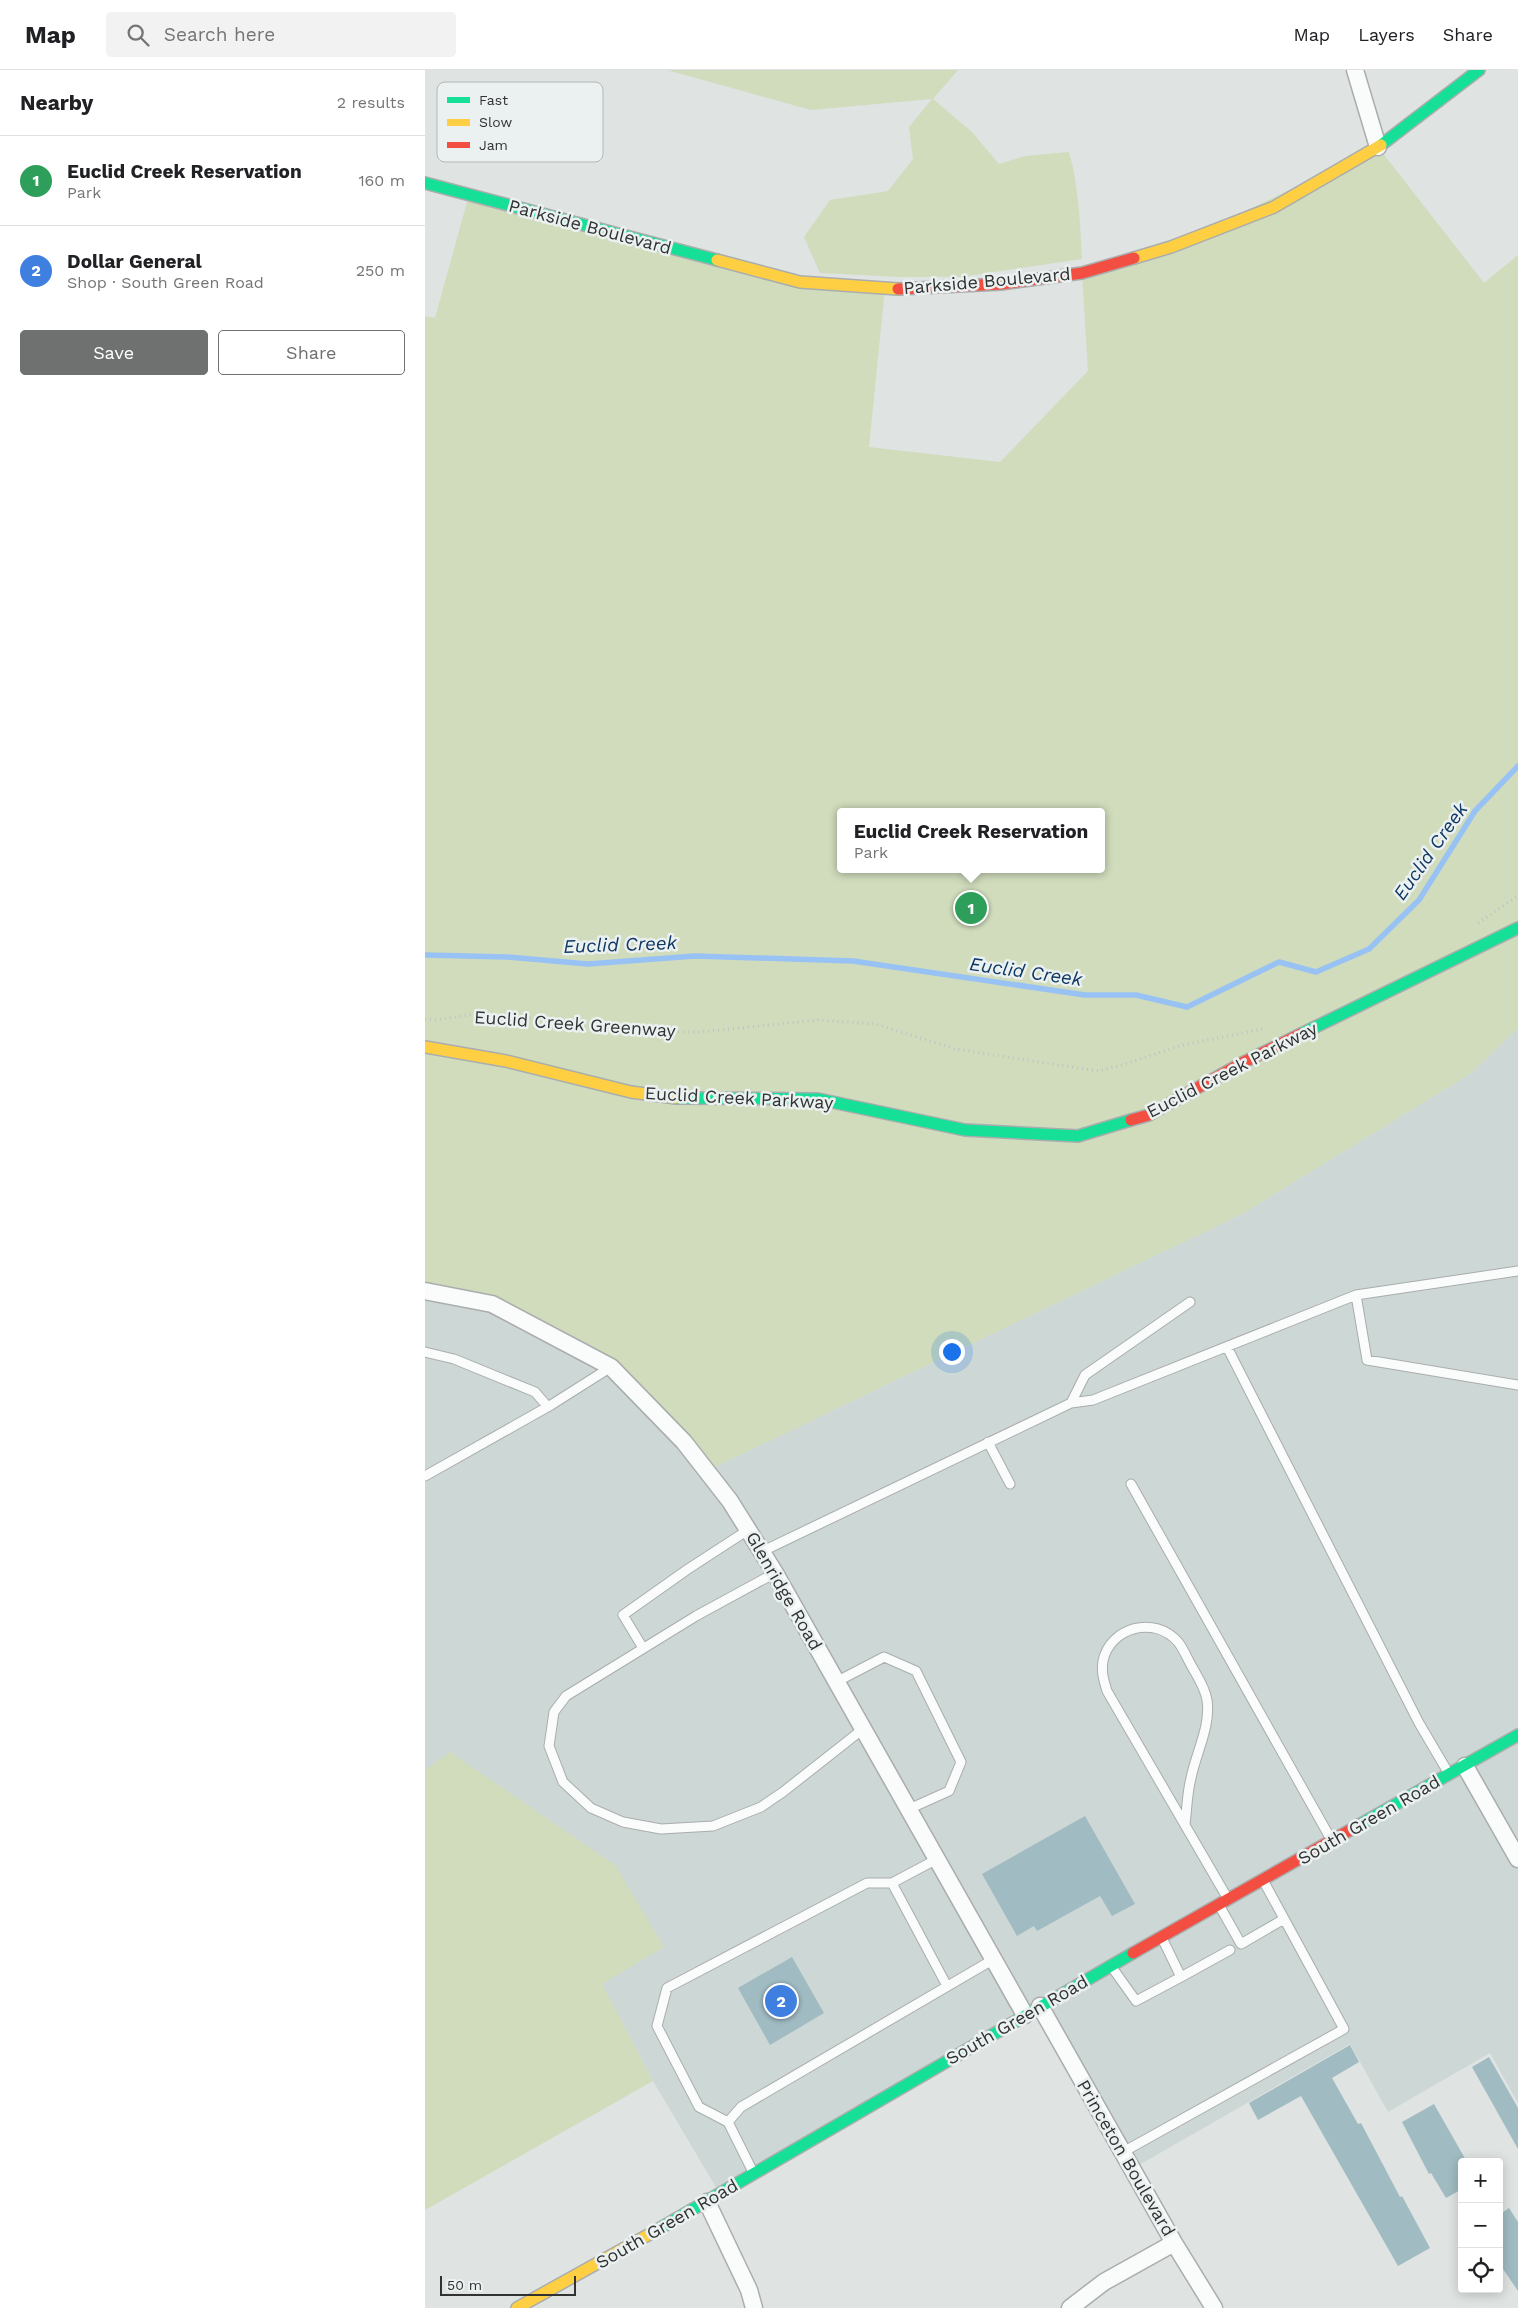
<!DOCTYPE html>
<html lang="en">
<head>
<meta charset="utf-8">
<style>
	:root { --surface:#fff; --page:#f2f2f2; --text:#202124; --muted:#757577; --line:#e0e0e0; --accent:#6e7170 }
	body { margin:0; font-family:"Work Sans",sans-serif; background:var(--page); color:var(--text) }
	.controls { position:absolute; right:15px; bottom:15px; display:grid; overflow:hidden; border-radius:5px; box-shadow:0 2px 12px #0003 }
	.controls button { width:45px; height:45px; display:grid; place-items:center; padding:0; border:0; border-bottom:1px solid var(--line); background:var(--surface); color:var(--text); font:25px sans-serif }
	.scale { position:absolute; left:15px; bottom:12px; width:136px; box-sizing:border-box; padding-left:5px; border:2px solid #313333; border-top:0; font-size:14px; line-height:18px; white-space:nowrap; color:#313333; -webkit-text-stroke:4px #ebf1f0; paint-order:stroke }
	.you { position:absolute; left:526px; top:1281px; width:18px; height:18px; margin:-12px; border:4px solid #fff; border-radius:50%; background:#1a73e8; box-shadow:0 0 0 8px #1a73e833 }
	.badge { display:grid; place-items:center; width:32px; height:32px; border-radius:50%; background:var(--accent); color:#fff; font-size:16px; font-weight:700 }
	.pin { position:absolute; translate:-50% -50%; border:2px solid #fff; box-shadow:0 1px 5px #0006 }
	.popup { position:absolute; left:412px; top:738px; width:268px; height:65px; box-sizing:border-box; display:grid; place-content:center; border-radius:5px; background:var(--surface); filter:drop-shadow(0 1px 4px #0005); font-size:16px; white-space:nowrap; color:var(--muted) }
	.popup b { font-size:19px; color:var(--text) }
	.popup::after { content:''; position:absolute; left:50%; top:100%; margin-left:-10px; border:10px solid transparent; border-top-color:var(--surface) }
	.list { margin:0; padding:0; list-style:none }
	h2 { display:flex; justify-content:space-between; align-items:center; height:65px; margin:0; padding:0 20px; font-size:21px }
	h2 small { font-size:16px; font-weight:400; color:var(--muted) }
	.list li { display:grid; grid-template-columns:32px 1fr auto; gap:15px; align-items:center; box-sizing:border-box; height:90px; padding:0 20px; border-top:1px solid var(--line) }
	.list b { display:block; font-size:19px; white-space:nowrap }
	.list p { margin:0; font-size:16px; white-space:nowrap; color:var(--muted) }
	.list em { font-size:16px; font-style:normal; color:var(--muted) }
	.actions { display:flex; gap:10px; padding:15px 20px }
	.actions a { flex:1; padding:11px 0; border:1px solid var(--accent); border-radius:5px; text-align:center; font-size:18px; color:var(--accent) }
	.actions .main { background:var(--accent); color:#fff }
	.icon { flex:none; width:28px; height:28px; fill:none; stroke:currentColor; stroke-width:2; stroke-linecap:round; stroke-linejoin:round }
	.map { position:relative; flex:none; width:1093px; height:2238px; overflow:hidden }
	header { display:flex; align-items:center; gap:30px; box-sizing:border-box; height:70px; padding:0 25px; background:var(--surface); border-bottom:1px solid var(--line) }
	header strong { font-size:24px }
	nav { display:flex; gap:28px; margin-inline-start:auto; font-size:18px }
	.search { width:350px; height:45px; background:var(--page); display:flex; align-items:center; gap:12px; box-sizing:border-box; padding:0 18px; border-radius:5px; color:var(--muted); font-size:19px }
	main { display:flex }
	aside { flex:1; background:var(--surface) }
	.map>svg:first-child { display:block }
</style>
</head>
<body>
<header>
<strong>Map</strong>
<div class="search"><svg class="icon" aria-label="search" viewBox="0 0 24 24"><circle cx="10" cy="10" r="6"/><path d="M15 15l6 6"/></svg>Search here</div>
<nav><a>Map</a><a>Layers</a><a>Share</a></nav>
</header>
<main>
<aside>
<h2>Nearby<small>2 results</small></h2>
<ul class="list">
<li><span class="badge" style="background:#2e9e5b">1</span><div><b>Euclid Creek Reservation</b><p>Park</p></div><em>160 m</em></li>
<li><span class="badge" style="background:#3f7fe0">2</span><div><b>Dollar General</b><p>Shop · South Green Road</p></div><em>250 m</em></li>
</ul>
<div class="actions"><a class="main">Save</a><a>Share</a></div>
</aside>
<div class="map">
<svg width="1093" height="2238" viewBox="0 0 1093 2238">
	<rect width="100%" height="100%" fill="#dfe3e2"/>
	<path fill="#cdd7d5" d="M1093 958V2033L1065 1983 963 2042 925 1974 707 2099 615 1936 295 2124 228 2011 177 1914 0 1700V1221L67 1234 186 1297 282 1401 817 1144 1045 1004Z"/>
	<path fill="#d0dcbc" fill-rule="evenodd" d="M242 0H533L508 29 547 62 574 94 600 86 644 82C654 117 655 153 657 189L536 207H475L395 203 379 167 405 130 463 121 488 89 484 57 507 29 386 40Z
		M953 77 1059 213 1093 185V958L1045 1004 817 1144 282 1401 186 1297 67 1234 0 1226V246L10 248 44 125 375 212 460 218 444 377 575 392 663 301 657 203 746 177ZM416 742H676V799H416Z
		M25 1682 190 1795 239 1877 177 1914 228 2011 0 2140V1700Z"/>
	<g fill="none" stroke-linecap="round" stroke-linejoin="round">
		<path stroke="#98c2f4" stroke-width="5.5" d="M0 885 82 887 163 894 270 886 428 891 660 925H711L762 937 854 892 891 902 944 879 994 830 1050 741 1093 696"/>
	</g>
	<path fill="#a0bbc2" d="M660 1746 710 1834 687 1846 675 1826 612 1861 609 1856 592 1866 557 1804Z
		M367 1887 399 1943 345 1975 313 1918Z
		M925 1975 934 1992 907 2008 933 2054 936 2053 975 2127 977 2126 1005 2178 973 2196 876 2026 833 2050 824 2033Z
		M1064 1987 1093 2038V2079L1047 1997Z
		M1009 2034 1042 2092H1037V2119L1021 2128 1006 2103 1004 2104 977 2052Z
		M1084 2138 1093 2152V2221L1074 2193V2145Z"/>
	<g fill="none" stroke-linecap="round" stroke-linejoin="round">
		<defs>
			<path id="lane" d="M931 1225 942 1290 1093 1315
				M802 1277 994 1653 1024 1704
				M0 1282 29 1289 110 1322 123 1337
				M646 1333 660 1305 765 1232
				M563 1372 585 1414
				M0 1406 126 1335 186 1297
				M706 1414 907 1771
				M336 1482 646 1333 668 1330 931 1225 1093 1201
				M350 1503 271 1546 141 1626 129 1642 124 1676 138 1712 166 1738 198 1752 236 1759 288 1756 336 1737 358 1722 438 1659
				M218 1578 198 1545 263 1499 323 1460
				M411 1612 459 1587 491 1601 536 1692 524 1721 484 1739
				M760 1754C762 1739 762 1723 766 1708 771 1683 786 1656 782 1630 780 1617 772 1606 766 1595 762 1588 758 1578 753 1572 730 1545 685 1557 678 1591 676 1602 679 1611 682 1621L803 1829
				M512 1789 467 1813 522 1916
				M794 1835 816 1874 859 1849
				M737 1868 756 1907 805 1880
				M686 1896 711 1931 756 1907
				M303 2052 274 2037 232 1956 242 1918 442 1813H467
				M698 2082 919 1959 838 1810
				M329 2104 303 2052 316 2037 569 1889"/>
			<path id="street" d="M930 0 953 77
				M0 1221 67 1234 186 1297 259 1372 305 1431 350 1503 600 1945
				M1040 1696 1093 1789
				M615 1936 749 2173 789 2238
				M282 2132 324 2220 329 2238
				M645 2238 679 2212 749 2173"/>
			<path id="fast" d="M956 75 1054 0
				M0 113 292 190
				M876 964 1093 858
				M251 1028 393 1029 540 1060 653 1066 706 1050
				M934 1755 1093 1665
				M232 2160 708 1883"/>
			<path id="slow" d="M709 188 746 177 849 137 956 75
				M292 190 375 212 473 219
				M0 977 81 991 206 1022 251 1028
				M92 2238 232 2160"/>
			<path id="jam" d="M473 219 576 214 657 203 709 188
				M706 1050 724 1045 817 993 876 964
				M708 1883 934 1755"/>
		</defs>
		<use href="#lane" stroke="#aaadad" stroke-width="11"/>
		<use href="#street" stroke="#aaadad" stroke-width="19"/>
		<use href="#fast" stroke="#aaadad" stroke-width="14"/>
		<use href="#slow" stroke="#aaadad" stroke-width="14"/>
		<use href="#jam" stroke="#aaadad" stroke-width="14"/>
		<path stroke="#c1c2c2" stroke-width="3" stroke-dasharray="1 4" stroke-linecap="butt" d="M1053 853 1093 826
			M0 949 10 950 50 944 110 948 137 950 168 957H207L241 962H275L393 950 451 954 530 979 673 1001 694 996 758 975 838 959"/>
		<use href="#lane" stroke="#fafbfb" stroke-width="9"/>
		<use href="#street" stroke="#fafbfb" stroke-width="16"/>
		<use href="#fast" stroke="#16e098" stroke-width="11"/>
		<use href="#slow" stroke="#ffcf43" stroke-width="11"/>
		<use href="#jam" stroke="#f24e42" stroke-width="11"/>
	</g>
	<g text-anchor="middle" stroke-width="5" stroke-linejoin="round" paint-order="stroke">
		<g font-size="18" fill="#313333" stroke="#ebf1f0">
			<text transform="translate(165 157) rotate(15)" y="6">Parkside Boulevard</text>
			<text transform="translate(562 211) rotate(-5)" y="6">Parkside Boulevard</text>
			<text transform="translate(150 954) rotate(4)" y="6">Euclid Creek Greenway</text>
			<text transform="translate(807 1000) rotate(-27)" y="6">Euclid Creek Parkway</text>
			<text transform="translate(314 1028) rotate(3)" y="6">Euclid Creek Parkway</text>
			<text transform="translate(359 1521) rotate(60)" y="6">Glenridge Road</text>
			<text transform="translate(944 1750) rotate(-30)" y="6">South Green Road</text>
			<text transform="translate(592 1950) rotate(-30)" y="6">South Green Road</text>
			<text transform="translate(701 2088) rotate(60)" y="6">Princeton Boulevard</text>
			<text transform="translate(242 2154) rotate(-30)" y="6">South Green Road</text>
		</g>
		<g font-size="19" font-style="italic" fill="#103865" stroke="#ebf1f0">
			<text transform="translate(1005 781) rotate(-55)" y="7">Euclid Creek</text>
			<text transform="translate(195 874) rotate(-2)" y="7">Euclid Creek</text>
			<text transform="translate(601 901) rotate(8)" y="7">Euclid Creek</text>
		</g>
	</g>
	<rect x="12" y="12" width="166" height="80" rx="8" fill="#ebf1f0" stroke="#b3b8b7" stroke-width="1"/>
	<rect x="22" y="27" width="23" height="6" fill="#16e098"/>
	<rect x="22" y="49" width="23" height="7" fill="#ffcf43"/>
	<rect x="22" y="72" width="23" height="6" fill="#f24e42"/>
	<g font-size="14" fill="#313333">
		<text x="54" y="35">Fast</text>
		<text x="54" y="57">Slow</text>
		<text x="54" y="80">Jam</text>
	</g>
</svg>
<div class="controls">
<button>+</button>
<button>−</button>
<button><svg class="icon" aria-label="locate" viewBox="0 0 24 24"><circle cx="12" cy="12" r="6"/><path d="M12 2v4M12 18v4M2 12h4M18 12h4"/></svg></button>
</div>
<div class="scale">50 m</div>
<div class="you"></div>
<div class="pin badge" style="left:546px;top:838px;background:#2e9e5b">1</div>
<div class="popup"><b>Euclid Creek Reservation</b>Park</div>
<div class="pin badge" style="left:356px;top:1931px;background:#3f7fe0">2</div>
</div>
</main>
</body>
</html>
